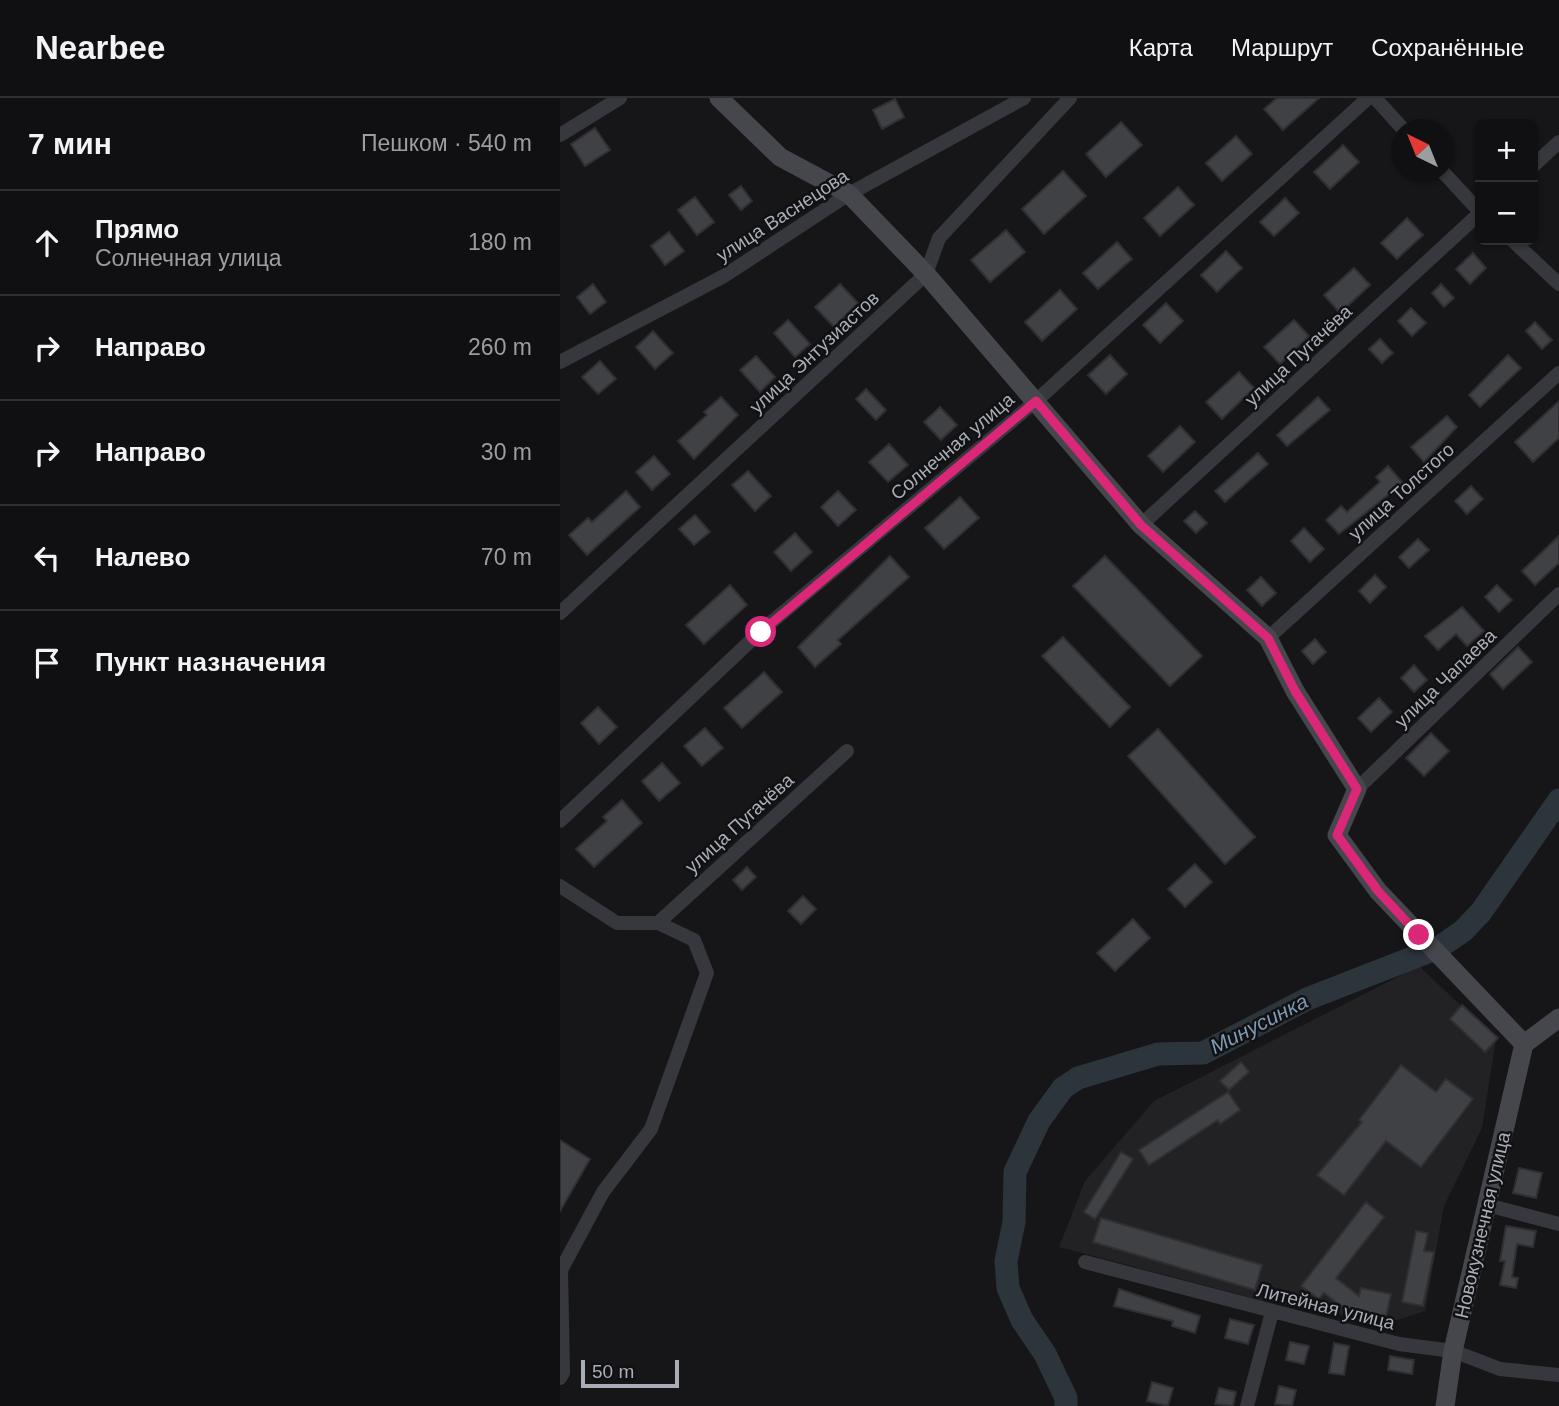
<!DOCTYPE html>
<html lang="ru">
<head>
<meta charset="utf-8">
<style>
	:root { --surface:#101012; --page:#1e1e20; --text:#f1f3f6; --muted:#9c9d9f; --line:#303032 }
	body { margin:0; font-family:Helvetica,sans-serif; background:var(--page); color:var(--text) }
	.controls { position:absolute; right:21px; top:21px; display:grid; overflow:hidden; border-radius:10px; box-shadow:0 2px 5px #0004 }
	.controls button { width:63px; height:63px; display:grid; place-items:center; padding:0; border:0; border-bottom:2px solid var(--line); background:var(--surface); color:var(--text); font:35px sans-serif }
	.compass { position:absolute; left:831px; top:21px; width:63px; height:63px; border-radius:50%; background:var(--surface); box-shadow:0 2px 5px #0004; rotate:317deg }
	.scale { position:absolute; left:21px; bottom:18px; width:98px; box-sizing:border-box; padding-left:7px; border:4px solid #a8adb8; border-top:0; font-size:19px; line-height:24px; white-space:nowrap; color:#a8adb8; -webkit-text-stroke:5px #111113; paint-order:stroke }
	.stop { position:absolute; width:21px; height:21px; margin:-16px; border:5px solid #db2777; border-radius:50%; background:#fff }
	.stop.end { background:#db2777; border-color:#fff; box-shadow:0 2px 7px #0008 }
	.list { margin:0; padding:0; list-style:none }
	h2 { display:flex; justify-content:space-between; align-items:center; height:91px; margin:0; padding:0 28px; font-size:30px }
	h2 small { font-size:23px; font-weight:400; color:var(--muted) }
	.list li { display:grid; grid-template-columns:46px 1fr auto; gap:21px; align-items:center; box-sizing:border-box; height:105px; padding:0 28px; border-top:2px solid var(--line) }
	.list b { display:block; font-size:26px; white-space:nowrap }
	.list p { margin:0; font-size:23px; white-space:nowrap; color:var(--muted) }
	.list em { font-size:23px; font-style:normal; color:var(--muted) }
	.icon { flex:none; width:38px; height:38px; fill:none; stroke:currentColor; stroke-width:2; stroke-linecap:round; stroke-linejoin:round }
	.map { position:relative; flex:none; width:999px; height:1308px; overflow:hidden }
	header { display:flex; align-items:center; gap:42px; box-sizing:border-box; height:98px; padding:0 35px; background:var(--surface); border-bottom:2px solid var(--line) }
	header strong { font-size:33px }
	nav { display:flex; gap:38px; margin-inline-start:auto; font-size:24px }
	main { display:flex }
	aside { flex:1; background:var(--surface) }
	.map>svg:first-child { display:block }
</style>
</head>
<body>
<header>
<strong>Nearbee</strong>
<nav><a>Карта</a><a>Маршрут</a><a>Сохранённые</a></nav>
</header>
<main>
<aside>
<h2>7 мин<small>Пешком · 540 m</small></h2>
<ul class="list">
<li><svg class="icon" aria-label="ahead" viewBox="0 0 24 24"><path d="M12 20V5M6 11l6-6 6 6"/></svg><div><b>Прямо</b><p>Солнечная улица</p></div><em>180 m</em></li>
<li><svg class="icon" aria-label="right" viewBox="0 0 24 24"><path d="M7 20v-9h11M14 6l5 5-5 5"/></svg><div><b>Направо</b></div><em>260 m</em></li>
<li><svg class="icon" aria-label="right" viewBox="0 0 24 24"><path d="M7 20v-9h11M14 6l5 5-5 5"/></svg><div><b>Направо</b></div><em>30 m</em></li>
<li><svg class="icon" aria-label="left" viewBox="0 0 24 24"><path d="M17 20v-9H6M10 6l-5 5 5 5"/></svg><div><b>Налево</b></div><em>70 m</em></li>
<li><svg class="icon" aria-label="arrive" viewBox="0 0 24 24"><path d="M6 21V4h12l-3 4 3 4H6"/></svg><div><b>Пункт назначения</b></div></li>
</ul>
</aside>
<div class="map">
<svg width="999" height="1308" viewBox="0 0 999 1308">
	<rect width="100%" height="100%" fill="#161618"/>
	<path fill="#222225" d="M859 868 936 941 922 1030 884 1108 865 1213 828 1225 700 1202 499 1149 525 1083 594 1003Z"/>
	<g fill="none" stroke-linecap="round" stroke-linejoin="round">
		<path stroke="#2c353c" stroke-width="23" d="M506 1308V1300L485 1256 462 1222 448 1190 446 1163 454 1124 455 1074 479 1023 503 990 518 980 598 956 643 955 747 901 878 850 903 833 921 814 999 702"/>
	</g>
	<path fill="#404145" stroke="#303034" stroke-width="2" d="M717 0H759L723 32 704 11Z
		M335 1 344 19 322 31 313 12Z
		M561 24 582 47 546 79 526 56Z
		M35 30 50 52 25 68 11 46Z
		M676 38 692 56 662 83 646 65Z
		M783 47 799 64 770 91 754 74Z
		M503 73 526 98 484 136 462 111Z
		M181 88 192 103 181 112 169 97Z
		M618 89 634 107 600 138 584 120Z
		M135 99 154 124 137 137 118 112Z
		M725 100 739 115 714 138 700 124Z
		M847 120 863 137 837 161 821 145Z
		M446 132 465 154 430 184 411 162Z
		M109 134 124 153 105 167 91 148Z
		M557 144 572 161 538 191 523 175Z
		M666 153 682 170 657 194 641 177Z
		M913 155 926 170 910 186 896 171Z
		M794 170 810 187 780 215 764 197Z
		M33 186 46 204 30 216 17 199Z
		M280 186 298 205 274 229 255 209Z
		M881 186 894 200 884 209 872 195Z
		M500 192 517 211 482 243 465 224Z
		M606 205 623 223 600 245 583 227Z
		M851 210 866 225 852 238 838 223Z
		M228 222 250 246 235 259 214 235Z
		M734 222 749 238 720 266 704 249Z
		M975 224 992 242 982 251 966 233Z
		M93 233 113 255 95 271 76 249Z
		M820 241 833 255 822 265 809 251Z
		M550 257 567 276 546 296 528 277Z
		M948 257 961 270 920 309 909 297Z
		M196 258 215 279 200 294 180 272Z
		M40 263 56 281 38 296 22 279Z
		M679 274 694 290 662 321 646 304Z
		M306 291 326 312 316 322 296 301Z
		M161 299 178 317 134 361 118 343 147 317 144 314Z
		M758 299 770 312 727 348 717 337Z
		M999 303V340L973 364 955 344Z
		M380 309 397 327 381 342 364 324Z
		M887 318 897 329 864 364 851 349Z
		M620 328 635 344 603 374 588 358Z
		M329 346 348 367 328 384 309 364Z
		M698 355 708 366 665 404 655 393Z
		M94 358 110 376 92 392 76 374Z
		M828 368 843 385 779 436 766 422 781 408 787 414 820 384 816 379Z
		M188 373 211 398 195 413 172 387Z
		M911 388 923 401 907 416 895 403Z
		M66 393 80 409 27 457 9 437 28 420 32 424Z
		M278 393 296 412 278 428 261 409Z
		M400 399 419 420 384 451 365 430Z
		M635 413 647 425 636 435 624 423Z
		M135 417 150 434 134 447 119 431Z
		M744 430 764 451 750 464 731 443Z
		M235 435 252 454 231 473 214 454Z
		M999 438V465L975 487 962 473Z
		M858 441 869 452 849 470 839 459Z
		M330 458 349 479 278 542 281 546 255 569 238 549Z
		M545 458 642 558 610 588 513 488Z
		M815 477 826 489 810 505 799 493Z
		M701 479 716 495 702 508 687 492Z
		M170 487 187 507 144 546 126 527Z
		M937 487 952 502 939 514 925 499Z
		M902 509 924 533 907 548 896 536 878 552 865 538Z
		M503 539 570 609 550 629 482 558Z
		M755 541 766 554 753 566 742 553Z
		M958 549 972 564 943 591 930 576Z
		M854 567 867 582 854 594 841 580Z
		M204 574 222 594 182 630 164 610Z
		M819 600 832 614 811 634 798 620Z
		M38 609 57 629 39 646 21 625Z
		M145 630 163 650 142 668 124 648Z
		M598 631 695 739 665 766 568 658Z
		M871 635 889 653 864 678 846 660Z
		M102 665 120 685 99 703 82 683Z
		M62 702 82 725 34 769 16 751 47 723 43 719Z
		M635 766 652 784 625 809 608 791Z
		M187 769 196 779 182 792 173 782Z
		M243 798 256 811 241 826 228 813Z
		M573 821 590 840 555 873 537 855Z
		M902 907 938 940 925 954 890 921Z
		M681 964 689 974 669 992 660 983Z
		M841 967 876 994 886 981 913 1001 861 1069 826 1043 784 1097 757 1077 802 1024 799 1022Z
		M668 994 680 1012 660 1026 658 1022 589 1067 579 1052Z
		M0 1042 30 1061 0 1113Z
		M561 1054 573 1061 535 1121 524 1114Z
		M959 1070 982 1075 976 1100 953 1095Z
		M806 1104 824 1119 776 1180 799 1198 801 1190 831 1196 826 1219 785 1211 764 1195 759 1201 741 1188Z
		M541 1120 702 1167 695 1192 533 1144Z
		M946 1128 976 1133 973 1149 957 1146 952 1179 958 1180 956 1190 940 1187 945 1163H940Z
		M856 1133 868 1135 864 1153 874 1154 863 1208 842 1204Z
		M559 1191 640 1218 635 1235 612 1228 613 1223 554 1208Z
		M670 1221 694 1227 688 1246 665 1240Z
		M730 1244 749 1248 744 1266 726 1262Z
		M774 1245 789 1248 784 1277 769 1275Z
		M830 1258 854 1262 852 1276 828 1272Z
		M592 1284 613 1290 608 1308 587 1303Z
		M719 1288 736 1292 732 1308 715 1306Z
		M659 1290 676 1294 673 1308 655 1306Z"/>
	<g fill="none" stroke-linecap="round" stroke-linejoin="round">
		<path stroke="#37383d" stroke-width="14" d="M815 0 844 32
			M0 37 60 0
			M973 68 999 44
			M883 74 920 114
			M952 142 999 186
			M0 264 164 178 289 96 464 0
			M581 427 920 115
			M0 515 366 176 379 140 510 0
			M708 540 999 275
			M797 691 999 496
			M0 723 201 533 476 303 808 0
			M0 788 57 825H98L134 842 147 875 91 1031 43 1094 1 1172 3 1275 0 1280
			M98 825 287 653
			M927 1107 999 1126
			M525 1164 839 1246 893 1253 940 1271 999 1277
			M687 1308 712 1214"/>
		<path stroke="#45474d" stroke-width="19" d="M159 0 220 59 289 96 366 176 581 427 708 540 735 593 797 691 777 737 818 793 964 946
			M964 946 999 920
			M885 1308 893 1253 964 946"/>
	</g>
	<g fill="none" stroke-linecap="round" stroke-linejoin="round">
		<path stroke="#db2777" stroke-width="9" d="M201 534 476 303 581 427 708 540 735 593 797 691 777 737 818 793 859 837"/>
	</g>
	<g text-anchor="middle" stroke-width="5" stroke-linejoin="round" paint-order="stroke">
		<g font-size="19" fill="#a8adb8" stroke="#111113">
			<text transform="translate(222 117) rotate(-33)" y="7">улица Васнецова</text>
			<text transform="translate(254 254) rotate(-43)" y="7">улица Энтузиастов</text>
			<text transform="translate(738 257) rotate(-43)" y="7">улица Пугачёва</text>
			<text transform="translate(392 348) rotate(-40)" y="7">Солнечная улица</text>
			<text transform="translate(841 393) rotate(-42)" y="7">улица Толстого</text>
			<text transform="translate(885 580) rotate(-44)" y="7">улица Чапаева</text>
			<text transform="translate(179 725) rotate(-42)" y="7">улица Пугачёва</text>
			<text transform="translate(922 1127) rotate(-77)" y="7">Новокузнечная улица</text>
			<text transform="translate(766 1208) rotate(14)" y="7">Литейная улица</text>
		</g>
		<g font-size="21" font-style="italic" fill="#7f9bb3" stroke="#111113">
			<text transform="translate(699 926) rotate(-27)" y="7">Минусинка</text>
		</g>
	</g>
</svg>
<div class="controls">
<button>+</button>
<button>−</button>
</div>
<svg class="compass" viewBox="-18 -18 36 36"><path d="M0-13l5 13h-10z" fill="#e53935"/><path d="M0 13l5-13h-10z" fill="#9c9d9f"/></svg>
<div class="scale">50 m</div>
<div class="stop" style="left:201px;top:534px"></div>
<div class="stop end" style="left:859px;top:837px"></div>
</div>
</main>
</body>
</html>
